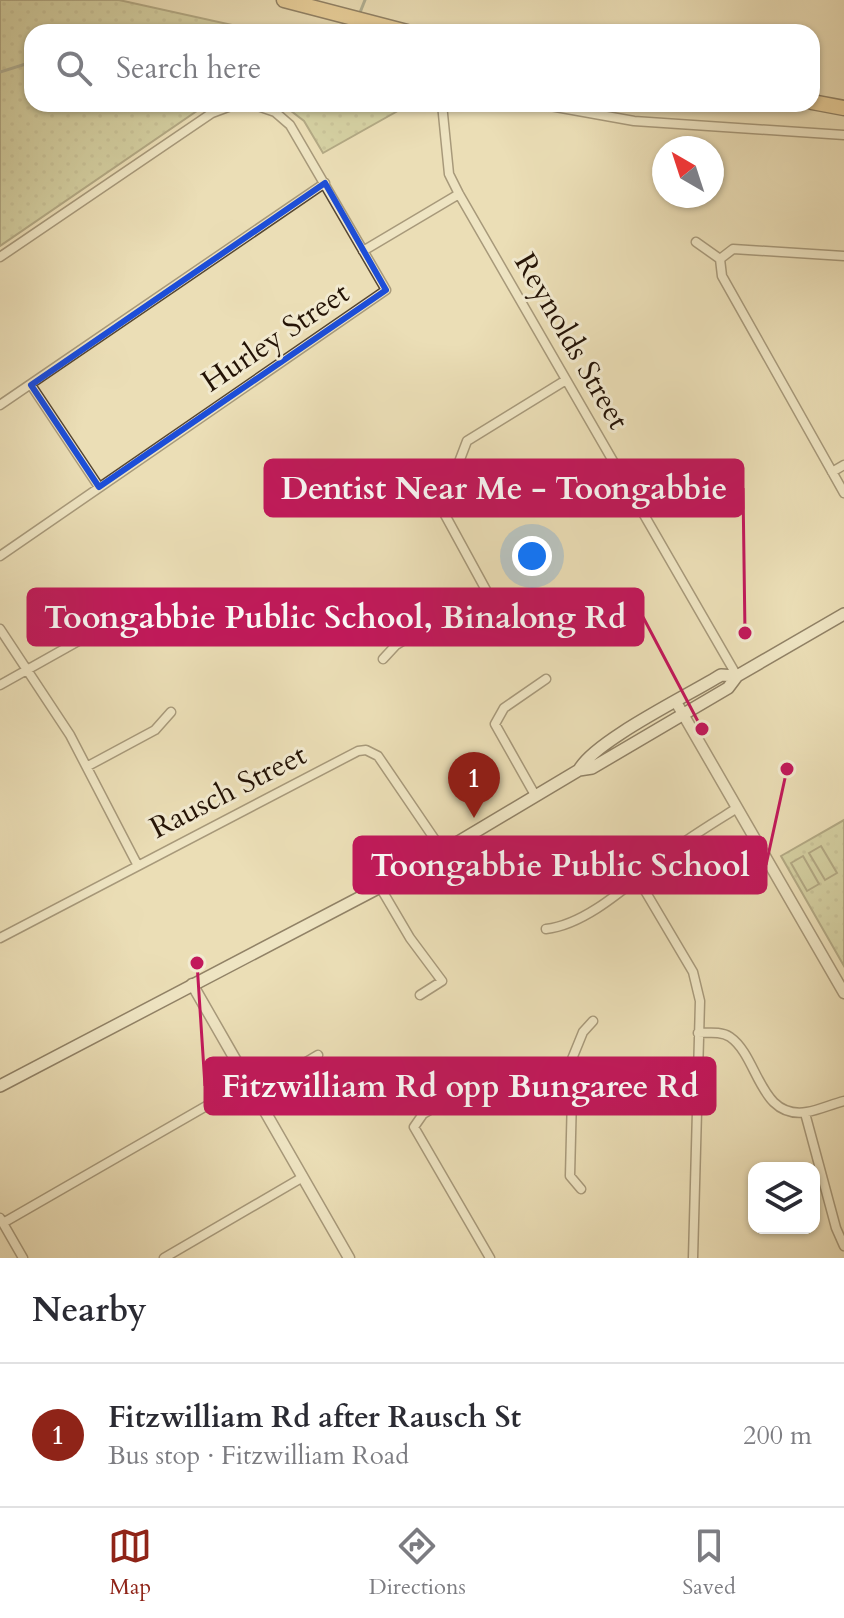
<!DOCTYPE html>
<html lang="en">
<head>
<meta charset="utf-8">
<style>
	:root { --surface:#fff; --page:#f2f2f3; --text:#2b2b33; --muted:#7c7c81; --line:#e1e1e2; --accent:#8f2418 }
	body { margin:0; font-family:Cardo,serif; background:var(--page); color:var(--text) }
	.controls { position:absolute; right:24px; bottom:24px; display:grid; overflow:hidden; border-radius:16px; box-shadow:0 2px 6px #0004 }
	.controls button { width:72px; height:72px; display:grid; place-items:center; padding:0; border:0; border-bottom:2px solid var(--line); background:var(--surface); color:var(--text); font:40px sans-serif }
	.compass { position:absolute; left:652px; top:136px; width:72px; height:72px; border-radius:50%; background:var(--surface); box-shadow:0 2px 6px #0004; rotate:321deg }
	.you { position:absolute; left:532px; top:556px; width:28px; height:28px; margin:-20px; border:6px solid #fff; border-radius:50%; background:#1a73e8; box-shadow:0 0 0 12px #1a73e833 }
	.badge { display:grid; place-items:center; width:52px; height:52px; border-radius:50%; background:var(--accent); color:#fff; font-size:26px; font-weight:700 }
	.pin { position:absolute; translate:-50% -66px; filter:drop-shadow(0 2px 4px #0008) }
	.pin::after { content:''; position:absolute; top:42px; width:28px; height:24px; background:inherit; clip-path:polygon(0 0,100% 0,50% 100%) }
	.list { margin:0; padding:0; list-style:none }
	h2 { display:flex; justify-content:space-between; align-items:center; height:104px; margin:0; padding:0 32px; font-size:34px }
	h2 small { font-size:26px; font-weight:400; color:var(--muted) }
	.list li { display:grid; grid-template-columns:52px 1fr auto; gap:24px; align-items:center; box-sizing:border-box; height:144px; padding:0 32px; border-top:2px solid var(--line) }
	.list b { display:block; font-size:30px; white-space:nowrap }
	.list p { margin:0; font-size:26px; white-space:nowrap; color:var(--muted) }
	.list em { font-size:26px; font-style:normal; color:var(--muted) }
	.icon { flex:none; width:44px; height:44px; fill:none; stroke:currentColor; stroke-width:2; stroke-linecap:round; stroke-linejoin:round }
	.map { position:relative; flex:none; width:844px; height:1258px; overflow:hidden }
	.search { position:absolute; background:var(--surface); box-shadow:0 2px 6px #0004; left:24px; right:24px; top:24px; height:88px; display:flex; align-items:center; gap:20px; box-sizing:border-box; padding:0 28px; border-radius:24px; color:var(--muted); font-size:30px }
	.sheet { height:248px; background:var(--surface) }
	nav { display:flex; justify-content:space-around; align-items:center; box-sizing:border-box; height:112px; border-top:2px solid var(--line); background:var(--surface); font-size:22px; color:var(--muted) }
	nav a { display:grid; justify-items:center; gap:4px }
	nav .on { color:var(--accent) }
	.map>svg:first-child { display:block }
</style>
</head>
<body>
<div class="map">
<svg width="844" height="1258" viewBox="0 0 844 1258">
	<defs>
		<pattern id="grass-dots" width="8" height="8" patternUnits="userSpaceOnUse" patternTransform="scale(2)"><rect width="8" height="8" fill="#bbc08c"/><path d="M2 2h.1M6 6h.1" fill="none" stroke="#a1a477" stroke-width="1.8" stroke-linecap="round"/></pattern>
	</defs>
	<rect width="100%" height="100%" fill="#ebdeb6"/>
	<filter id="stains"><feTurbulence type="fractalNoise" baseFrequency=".0025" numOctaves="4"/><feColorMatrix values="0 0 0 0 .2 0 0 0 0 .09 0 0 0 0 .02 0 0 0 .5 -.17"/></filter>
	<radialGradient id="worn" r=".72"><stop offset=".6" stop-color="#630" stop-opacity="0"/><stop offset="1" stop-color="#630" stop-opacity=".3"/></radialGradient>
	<path fill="url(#grass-dots)" stroke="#706a49" stroke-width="2" d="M0 0H119L264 32H32V104H207L0 246Z
		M282 104H410L323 153 304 121Z
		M844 820V966L781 856Z"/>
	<path fill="#bbc08c" stroke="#706a49" stroke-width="2" d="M821 846 837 873 825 880 809 853Z
		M803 856 819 884 807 891 791 863Z"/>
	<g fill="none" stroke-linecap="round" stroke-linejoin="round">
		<path stroke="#6a786c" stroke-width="3" d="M359 15 365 0
			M0 72 32 62"/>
		<defs>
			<path id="minor" d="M442 104 449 174 459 194 737 676
				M539 104 634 121 844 135
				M696 242 720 259
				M363 251 459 194
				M844 256 733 249 720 259 722 276 844 493
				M0 257 212 113 236 104
				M31 385 99 487
				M0 405 325 183
				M832 472 844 465
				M0 556 386 290 290 125 275 112 252 104
				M0 629 70 735 137 864
				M383 659 396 645 486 590 444 513 446 496 467 441 566 380
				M0 685 82 639 91 625
				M88 766 155 730 171 712
				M535 795 495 724 504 708 546 679
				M638 879 693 972 700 1001 693 1258
				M380 887 410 938 442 981 420 995
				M546 929C593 924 642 871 680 845 698 832 718 820 737 808
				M0 938 358 751 366 750 378 756 442 850
				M698 1033C709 1033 721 1031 730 1037 759 1057 759 1120 807 1112 819 1110 832 1104 844 1101
				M563 1081 583 1032 593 1021
				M254 1093 318 1055
				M805 1113 836 1228 844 1246
				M0 1218 23 1258
				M3 1223 248 1082
				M164 1258 303 1177
				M490 1258 414 1127 423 1114 484 1078 563 1081 572 1095 570 1176 581 1189"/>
			<path id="tertiary" d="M676 702 844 993
				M192 984 349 1258"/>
			<path id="secondary" d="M579 770C594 741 689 695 721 675L737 676
				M0 1086 403 875 579 770 592 768 728 688 737 676 844 614"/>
			<path id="trunk" d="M284 0 407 32
				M812 102 844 108"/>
		</defs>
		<use href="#minor" stroke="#564632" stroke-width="11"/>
		<use href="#tertiary" stroke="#564632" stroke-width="13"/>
		<use href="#secondary" stroke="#241306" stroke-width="14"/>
		<use href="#trunk" stroke="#241306" stroke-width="17"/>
		<use href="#minor" stroke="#f2ead0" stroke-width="8"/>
		<use href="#tertiary" stroke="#f2ead0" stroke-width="10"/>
		<use href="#secondary" stroke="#f2ead0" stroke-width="11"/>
		<use href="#trunk" stroke="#e6bf7b" stroke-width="14"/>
	</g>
	<path d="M0 0H844V1258H0ZM325 183 386 290 99 487 31 385Z" fill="#ebdeb6" fill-opacity=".55" fill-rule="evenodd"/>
	<path fill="none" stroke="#1d4ed8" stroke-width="6" stroke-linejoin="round" d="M325 183 386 290 99 487 31 385Z"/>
	<g text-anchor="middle" stroke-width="6" stroke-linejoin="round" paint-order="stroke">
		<g font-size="30" fill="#241306" stroke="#f2ead0">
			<text transform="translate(275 337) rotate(-34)" y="10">Hurley Street</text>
			<text transform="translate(572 341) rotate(60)" y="10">Reynolds Street</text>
			<text transform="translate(228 791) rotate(-27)" y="10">Rausch Street</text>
		</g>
	</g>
	<path fill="none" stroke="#c2185b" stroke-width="3" d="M745 633L743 488M702 729L643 617M787 769L766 865M197 963L205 1086"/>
	<g fill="#c2185b" stroke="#f2ead0" stroke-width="3">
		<circle cx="745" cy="633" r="8"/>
		<circle cx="702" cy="729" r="8"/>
		<circle cx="787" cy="769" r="8"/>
		<circle cx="197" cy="963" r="8"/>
	</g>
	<g fill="#c2185b" stroke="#c2185b" stroke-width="3">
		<rect x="265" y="460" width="478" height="56" rx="8"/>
		<rect x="28" y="589" width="615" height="56" rx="8"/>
		<rect x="354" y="837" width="412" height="56" rx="8"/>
		<rect x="205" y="1058" width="510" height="56" rx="8"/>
	</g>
	<g font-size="32" text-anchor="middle" font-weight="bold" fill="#fff">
		<text x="504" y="499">Dentist Near Me - Toongabbie</text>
		<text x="335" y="628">Toongabbie Public School, Binalong Rd</text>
		<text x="560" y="876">Toongabbie Public School</text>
		<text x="460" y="1097">Fitzwilliam Rd opp Bungaree Rd</text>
	</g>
	<rect width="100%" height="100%" filter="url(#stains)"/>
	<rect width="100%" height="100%" fill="url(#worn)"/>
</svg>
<div class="controls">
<button><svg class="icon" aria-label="layers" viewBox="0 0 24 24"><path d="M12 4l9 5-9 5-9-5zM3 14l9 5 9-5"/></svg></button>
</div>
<svg class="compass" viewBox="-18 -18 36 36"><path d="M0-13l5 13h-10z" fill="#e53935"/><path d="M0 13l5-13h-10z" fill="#7c7c81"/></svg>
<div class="you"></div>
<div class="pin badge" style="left:474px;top:818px">1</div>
<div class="search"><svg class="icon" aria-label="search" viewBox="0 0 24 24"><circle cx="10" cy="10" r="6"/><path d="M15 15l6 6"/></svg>Search here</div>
</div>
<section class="sheet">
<h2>Nearby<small></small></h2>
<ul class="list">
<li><span class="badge">1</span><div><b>Fitzwilliam Rd after Rausch St</b><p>Bus stop · Fitzwilliam Road</p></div><em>200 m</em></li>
</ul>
</section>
<nav>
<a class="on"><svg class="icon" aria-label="map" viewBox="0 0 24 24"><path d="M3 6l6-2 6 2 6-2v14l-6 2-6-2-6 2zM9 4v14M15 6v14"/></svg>Map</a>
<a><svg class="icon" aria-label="directions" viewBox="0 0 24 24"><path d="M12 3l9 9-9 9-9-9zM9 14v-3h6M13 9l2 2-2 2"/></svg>Directions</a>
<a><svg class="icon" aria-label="saved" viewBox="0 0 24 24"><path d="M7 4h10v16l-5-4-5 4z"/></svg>Saved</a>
</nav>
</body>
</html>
